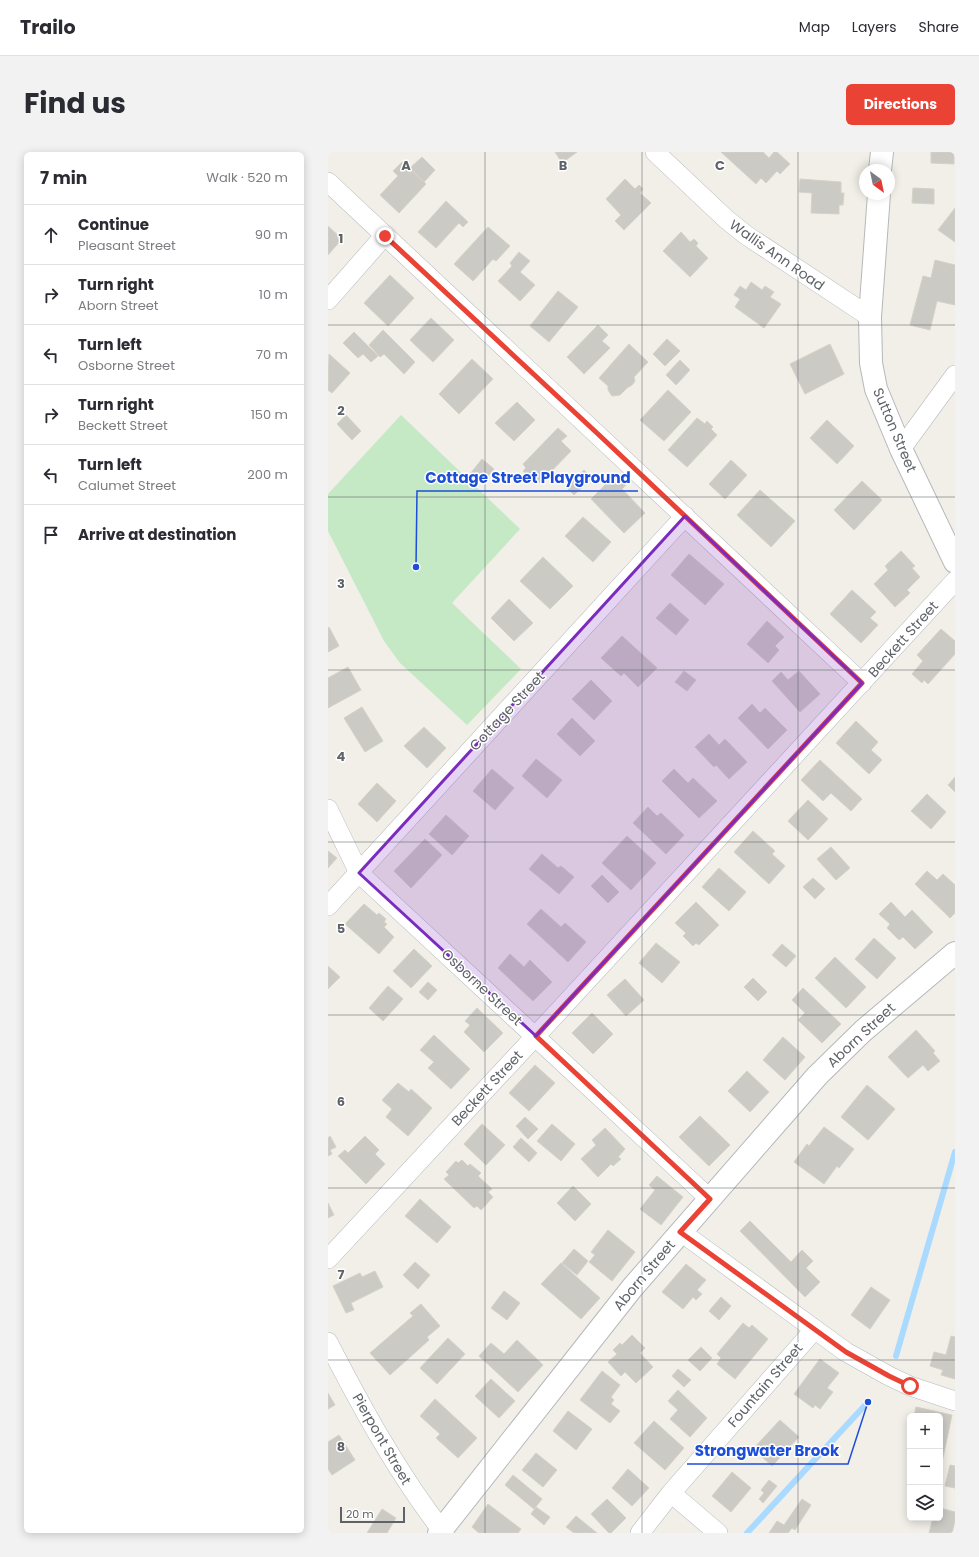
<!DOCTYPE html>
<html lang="en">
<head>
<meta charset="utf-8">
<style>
	:root { --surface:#fff; --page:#f2f2f3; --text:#2b2b33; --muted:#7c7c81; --line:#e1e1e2; --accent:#ea4335 }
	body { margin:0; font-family:Poppins,sans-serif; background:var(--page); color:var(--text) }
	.controls { position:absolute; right:12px; bottom:12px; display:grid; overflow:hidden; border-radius:6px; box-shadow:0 2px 10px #0003 }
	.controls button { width:36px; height:36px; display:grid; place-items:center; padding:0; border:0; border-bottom:1px solid var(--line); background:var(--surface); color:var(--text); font:20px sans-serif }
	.compass { position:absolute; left:531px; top:12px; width:36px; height:36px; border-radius:50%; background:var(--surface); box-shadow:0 2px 10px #0003; rotate:147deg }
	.scale { position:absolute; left:12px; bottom:10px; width:65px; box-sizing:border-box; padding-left:4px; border:2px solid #5f6368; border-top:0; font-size:11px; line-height:14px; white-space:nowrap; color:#5f6368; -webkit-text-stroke:3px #fff; paint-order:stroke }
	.stop { position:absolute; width:12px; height:12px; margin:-9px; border:3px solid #ea4335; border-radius:50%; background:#fff }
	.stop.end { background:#ea4335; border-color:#fff; box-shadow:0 1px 4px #0008 }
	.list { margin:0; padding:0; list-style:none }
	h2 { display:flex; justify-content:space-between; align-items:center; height:52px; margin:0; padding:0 16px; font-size:17px }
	h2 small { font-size:13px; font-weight:400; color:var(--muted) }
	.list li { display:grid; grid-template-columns:26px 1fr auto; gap:12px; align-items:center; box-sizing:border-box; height:60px; padding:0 16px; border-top:1px solid var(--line) }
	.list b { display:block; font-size:15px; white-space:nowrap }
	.list p { margin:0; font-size:13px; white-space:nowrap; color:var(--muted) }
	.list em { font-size:13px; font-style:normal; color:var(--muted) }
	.icon { flex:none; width:22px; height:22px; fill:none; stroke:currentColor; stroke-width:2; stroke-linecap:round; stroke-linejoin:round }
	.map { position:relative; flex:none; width:627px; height:1381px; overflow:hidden; border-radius:6px }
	header { display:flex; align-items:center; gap:24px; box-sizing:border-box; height:56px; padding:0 20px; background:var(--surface); border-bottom:1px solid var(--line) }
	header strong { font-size:19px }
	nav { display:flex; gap:22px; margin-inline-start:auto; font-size:14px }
	.intro { display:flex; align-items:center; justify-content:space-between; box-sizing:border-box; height:96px; padding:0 24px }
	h1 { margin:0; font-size:28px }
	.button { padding:10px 18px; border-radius:6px; background:var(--accent); color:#fff; font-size:14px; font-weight:700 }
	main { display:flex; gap:24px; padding:0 24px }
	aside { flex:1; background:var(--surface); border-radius:6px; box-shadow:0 2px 10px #0003 }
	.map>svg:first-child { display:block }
</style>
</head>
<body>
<header>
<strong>Trailo</strong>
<nav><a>Map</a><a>Layers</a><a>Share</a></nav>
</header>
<div class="intro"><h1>Find us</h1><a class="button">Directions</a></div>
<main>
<aside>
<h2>7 min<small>Walk · 520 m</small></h2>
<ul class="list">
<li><svg class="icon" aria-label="ahead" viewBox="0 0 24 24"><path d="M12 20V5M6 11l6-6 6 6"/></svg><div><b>Continue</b><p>Pleasant Street</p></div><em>90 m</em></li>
<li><svg class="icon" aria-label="right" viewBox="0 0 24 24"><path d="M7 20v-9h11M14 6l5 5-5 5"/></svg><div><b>Turn right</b><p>Aborn Street</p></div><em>10 m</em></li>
<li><svg class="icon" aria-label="left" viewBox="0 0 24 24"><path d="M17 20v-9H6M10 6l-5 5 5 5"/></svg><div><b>Turn left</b><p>Osborne Street</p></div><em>70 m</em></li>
<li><svg class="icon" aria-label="right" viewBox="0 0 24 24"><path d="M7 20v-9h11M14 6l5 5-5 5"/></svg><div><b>Turn right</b><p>Beckett Street</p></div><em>150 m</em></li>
<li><svg class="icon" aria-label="left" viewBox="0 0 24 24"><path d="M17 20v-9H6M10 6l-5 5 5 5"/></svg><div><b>Turn left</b><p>Calumet Street</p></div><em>200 m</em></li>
<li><svg class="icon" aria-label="arrive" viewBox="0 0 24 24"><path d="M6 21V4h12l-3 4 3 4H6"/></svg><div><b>Arrive at destination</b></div></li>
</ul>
</aside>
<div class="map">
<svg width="627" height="1381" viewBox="0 0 627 1381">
	<rect width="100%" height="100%" fill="#f1efe8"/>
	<path fill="#c5e8c5" d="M73 263 192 377 124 451 193 517 139 573 72 511 56 489 0 379V342Z"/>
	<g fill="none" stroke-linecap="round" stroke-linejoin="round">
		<path stroke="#aadaff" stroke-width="6" d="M568 1204 627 1000
			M419 1381 540 1250"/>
	</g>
	<path fill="#cccac5" stroke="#d6d1c6" d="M227 0H249L234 11Z
		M393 0H435L441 6 446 0H449L462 12 452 22 449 19 438 31 433 26 428 32Z
		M603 0H626V12L603 11Z
		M94 5 107 18 96 30 82 16Z
		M74 10 98 32 71 61 52 43 70 24 65 19Z
		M297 27 307 37 311 33 315 37 312 41 323 51 296 78 287 69 293 63 278 47Z
		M472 27 513 30V41H516L515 53H511V62L483 61 484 41 471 40Z
		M585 36 606 37V52L584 51Z
		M118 49 140 70 135 75 131 71 108 96 90 80Z
		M627 56V90L610 78Z
		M0 74 14 87 0 103Z
		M160 75 182 94 168 109 165 107 145 129 126 112Z
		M353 80 362 90 366 87 370 91 368 94 380 106 362 125 335 99Z
		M191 100 202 109 192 120 207 133 192 149 170 129 184 114 182 111Z
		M607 108 627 113V153L609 149 602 178 582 173 595 124 603 126Z
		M62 123 86 146 60 174 36 151Z
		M423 130 434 138 437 134 446 140 442 145 453 152 436 176 407 155 412 147 406 143 412 134 418 138Z
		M230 139 250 155 221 190 202 174Z
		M103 166 126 188 105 210 82 188Z
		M270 173 280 183 274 189 282 196 256 222 239 205Z
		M55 178 87 210 76 222 56 202 52 205 41 193Z
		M26 180 50 204 43 210 35 202 30 206 15 191Z
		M339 187 352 199 337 214 325 202Z
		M301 192 320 210 306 225 307 229 304 233 299 236 292 243 284 244 280 238V234L271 226Z
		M502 192 516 222 477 242 462 212Z
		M1 202 22 221 4 241 0 238Z
		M144 207 165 227 131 262 111 242Z
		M352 208 362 218 348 233 338 223Z
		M340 238 363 260 336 289 312 268Z
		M189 250 207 268 186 289 167 271Z
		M18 263 33 279 24 288 9 272Z
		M369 266 377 272 379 269 385 275 383 277 389 283 359 315 340 298Z
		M499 268 526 294 509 312 482 286Z
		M230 276 239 284 233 289 243 299 212 331 205 325 203 327 195 319 198 316 195 312Z
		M154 307 166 317 154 331 142 322Z
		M403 308 419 323 397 347 381 332Z
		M256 318 264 326 246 343 238 335Z
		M287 323 298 333 294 337 317 361 296 381 263 347Z
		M534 329 554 348 526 378 506 358Z
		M432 338 467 369 443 395 409 363Z
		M255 365 283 390 265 410 237 384Z
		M573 399 587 414 584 416 592 425 579 438 582 441 567 455 546 432 560 418 557 414Z
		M361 402 396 432 377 453 343 423Z
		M215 405 245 434 222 457 192 429Z
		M524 438 548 460 542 466 550 473 533 491 502 462Z
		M181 447 205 471 186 489 163 466Z
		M342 451 361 468 348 483 328 466Z
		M439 469 456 485 447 494 451 498 440 511 419 492Z
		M1 475 11 494 0 500V476Z
		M613 477 627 489V502L600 532 596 528 594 531 584 522 595 509 589 503Z
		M294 484 329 516 310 535 296 521 293 524 273 506Z
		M20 515 33 538 0 556V526Z
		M356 519 368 528 359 539 347 530Z
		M471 519 492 542 472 560 444 529 453 520 460 528Z
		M263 528 284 549 266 568 244 547Z
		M424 552 432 561 437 556 459 578 440 597 410 566Z
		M34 555 55 589 37 600 16 566Z
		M244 566 267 589 252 604 229 582Z
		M528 569 550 590 543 598 554 608 541 622 508 591Z
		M96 575 118 596 99 616 76 594Z
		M381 582 391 593 397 587 419 610 401 627 388 613 386 615 367 595Z
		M208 607 234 628 219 646 194 624Z
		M492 608 534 647 523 659 503 641 495 649 473 628Z
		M164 617 186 636 167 658 145 639Z
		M346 617 360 631 365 626 389 649 371 666 334 629Z
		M627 625V640L620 633Z
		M49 631 68 649 49 670 30 652Z
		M599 642 618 660 603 677 583 659Z
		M480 648 500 667 480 688 460 669Z
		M320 655 329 664 333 661 356 683 338 702 305 671Z
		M118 663 141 684 124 703 101 682Z
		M425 679 447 699 444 702 457 714 441 732 406 700Z
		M299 684 328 711 303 738 274 711Z
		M97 687 114 703 83 736 66 719Z
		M503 695 522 716 508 728 489 707Z
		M0 699 9 706 0 716Z
		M214 702 230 716 233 714 246 725 231 742 201 717Z
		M391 716 418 740 401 759 374 735Z
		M599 719 609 728 615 722 627 733V761L622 766 587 732Z
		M274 723 291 740 280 751 263 734Z
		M485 726 497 737 487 747 475 735Z
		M368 750 391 773 371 793 368 791 365 794 355 784 358 781 347 771Z
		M563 750 577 765 584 758 605 780 587 797 575 785 571 788 559 776 562 772 551 762Z
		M36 752 49 763 51 761 58 767 56 770 59 772 56 775 66 785 51 802 17 772Z
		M213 757 233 775 237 771 258 790 240 810 199 772Z
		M546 786 568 806 549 827 527 807Z
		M328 791 352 810 334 831 311 811Z
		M454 792 468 804 458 815 444 803Z
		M86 797 104 814 83 836 65 819Z
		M182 802 196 815 202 808 224 830 205 849 170 816Z
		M507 805 538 835 518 856 487 826Z
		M0 814 12 825 0 837Z
		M425 826 439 840 430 849 416 835Z
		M297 827 316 848 298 864 279 843Z
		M100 830 109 838 100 848 91 840Z
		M60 834 75 847 55 869 41 856Z
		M475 836 513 872 494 891 470 868 477 861 464 848Z
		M149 856 175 881 156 900 136 880 142 873 137 869Z
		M264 861 285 882 265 902 244 881Z
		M588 878 607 899 605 901 612 909 600 919 595 913 580 926 560 905Z
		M106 883 142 917 123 937 100 916 106 910 92 898Z
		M455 885 477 905 457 928 435 908Z
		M207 913 227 931 201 959 181 941Z
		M419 919 441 940 422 960 400 939Z
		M70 931 81 940 83 937 104 956 80 984 58 965 64 957 54 948Z
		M539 933 567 957 540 988 513 965Z
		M372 964 402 993 381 1014 351 985Z
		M197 965 210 977 200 987 188 974Z
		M154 972 177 993 158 1013 136 992Z
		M224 972 247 992 233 1009 209 989Z
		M496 975 526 997 511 1016 509 1014 496 1032 466 1010 479 992 481 994Z
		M277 976 297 997 290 1005 293 1007 285 1014 283 1012 270 1025 253 1007 268 993 264 988Z
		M2 984 8 995 2 998 4 1002 0 1004V986Z
		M37 984 51 998 47 1002 57 1012 38 1032 10 1004 17 998 20 1001Z
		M193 986 209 1001 201 1010 185 995Z
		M134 1008 140 1014 142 1012 153 1021 150 1024 164 1037 160 1040 165 1045 153 1058 149 1054 146 1056 116 1027 121 1023 118 1020 128 1009 130 1011Z
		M329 1024 355 1045 333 1073 312 1057 327 1038 321 1033Z
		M245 1034 263 1052 247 1069 229 1051Z
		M92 1047 123 1075 109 1091 77 1064Z
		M0 1051 6 1063 0 1066Z
		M422 1069 463 1110 474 1098 485 1109 478 1116 492 1130 477 1145 412 1079Z
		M280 1078 307 1100 284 1129 261 1110 267 1103 263 1100Z
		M246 1097 260 1109 249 1123 234 1111Z
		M87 1110 102 1123 90 1137 75 1123Z
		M233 1111 272 1146 253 1167 213 1132Z
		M358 1112 378 1128 369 1138 374 1142 368 1148 365 1145 355 1157 334 1140Z
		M47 1119 55 1135 23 1151 26 1158 18 1161 5 1134 32 1121 34 1125Z
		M543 1135 562 1148 542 1177 523 1163Z
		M176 1139 192 1151 179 1168 163 1156Z
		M393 1145 403 1154 391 1168 381 1159Z
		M93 1152 112 1174 99 1185 101 1188 62 1223 42 1201 85 1164 82 1161Z
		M415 1171 421 1176 424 1173 440 1187 407 1227 389 1212 393 1206 389 1202Z
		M304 1183 317 1196 312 1201 325 1215 308 1231 297 1220 293 1224 280 1210 289 1202 285 1198 292 1191 294 1193Z
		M623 1184 627 1185V1227L613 1223 615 1218 602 1214 606 1200 618 1203Z
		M120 1186 137 1202 109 1232 92 1216Z
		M189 1188 215 1213 190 1240 151 1204 163 1191 176 1202Z
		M373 1195 384 1206 372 1219 360 1208Z
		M492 1207 511 1221 499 1236 505 1240 492 1257 487 1253 485 1256 466 1242Z
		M350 1217 363 1228 356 1235 344 1224Z
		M274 1219 292 1233 283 1245 286 1248 283 1252 292 1259 282 1271 252 1248Z
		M163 1227 187 1249 171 1266 147 1244Z
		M350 1238 379 1266 362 1285 342 1267 350 1258 340 1249Z
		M0 1241 7 1253 0 1257Z
		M107 1247 149 1286 130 1306 108 1286 112 1282 92 1264Z
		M588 1255 624 1263 614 1310 612 1309V1264H586Z
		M240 1259 264 1277 248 1298 225 1279Z
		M452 1268 471 1285 444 1314 425 1297Z
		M326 1269 356 1296 337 1318 306 1291Z
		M11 1283 27 1308 4 1323 0 1317V1290Z
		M208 1301 229 1318 215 1335 194 1318Z
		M622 1313 627 1314V1336L617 1334Z
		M300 1317 321 1336 304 1354 284 1336Z
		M404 1320 423 1336 403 1360 384 1344Z
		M185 1323 214 1347 206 1357 177 1333Z
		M441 1328 449 1334 435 1351 431 1347 436 1341 433 1338Z
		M279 1347 298 1366 283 1381H281L263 1362Z
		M474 1347 483 1353 467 1378 464 1376 460 1381H441L449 1369 456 1373Z
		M160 1352 193 1377 190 1381H151L144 1375Z
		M208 1355 222 1365 216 1373 203 1362Z
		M612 1356 627 1360V1369L624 1381H601L605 1366H612Z
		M54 1357 68 1366 59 1381H39Z
		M248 1364 269 1381H246L238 1375Z"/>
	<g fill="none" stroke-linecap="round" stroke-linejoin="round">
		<defs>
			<path id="minor" d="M327 0 398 67 418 83 542 165
				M0 30 534 531
				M0 148 57 83
				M573 297 627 223
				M0 657 31 721 382 1047
				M0 754 357 364
				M353 1080 518 1200 561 1224 582 1234 627 1249
				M0 1107 228 862 627 429
				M0 1190C34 1256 70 1322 116 1381
				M343 1341 390 1381
				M312 1381 343 1341 486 1178"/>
			<path id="tertiary" d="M552 18 554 0
				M551 42 542 165 543 211 548 237 573 297 627 410
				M111 1381 304 1136 489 924 535 879 627 801"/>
		</defs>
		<use href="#minor" stroke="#b5b8bc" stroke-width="20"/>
		<use href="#tertiary" stroke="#b5b8bc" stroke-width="24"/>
		<use href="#minor" stroke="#fff" stroke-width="19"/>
		<use href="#tertiary" stroke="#fff" stroke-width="22"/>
	</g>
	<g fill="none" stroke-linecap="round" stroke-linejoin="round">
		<path stroke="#ea4335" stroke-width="5" d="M57 84 270 282 534 531 208 884 382 1047 352 1080 518 1200 561 1224 582 1234"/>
	</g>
	<path fill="#7b2cbf" fill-opacity="0.2" stroke="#7b2cbf" stroke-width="3" stroke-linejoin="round" d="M357 364 534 531 208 884 31 721Z"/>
	<path fill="none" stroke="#5f6368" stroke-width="1" stroke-opacity="0.55" d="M157 0V1381M314 0V1381M470 0V1381M0 173H627M0 345H627M0 518H627M0 690H627M0 863H627M0 1036H627M0 1208H627"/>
	<g text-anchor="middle" stroke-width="3" stroke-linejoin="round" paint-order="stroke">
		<g font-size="14" fill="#5f6368" stroke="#fff">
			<text transform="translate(449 103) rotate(35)" y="5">Wallis Ann Road</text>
			<text transform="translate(567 278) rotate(67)" y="5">Sutton Street</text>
			<text transform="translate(575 487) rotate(-48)" y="5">Beckett Street</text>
			<text transform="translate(179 559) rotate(-47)" y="5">Cottage Street</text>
			<text transform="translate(154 835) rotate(43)" y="5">Osborne Street</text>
			<text transform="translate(533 883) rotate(-43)" y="5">Aborn Street</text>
			<text transform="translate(159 936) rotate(-47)" y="5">Beckett Street</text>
			<text transform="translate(316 1123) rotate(-50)" y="5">Aborn Street</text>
			<text transform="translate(437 1233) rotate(-49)" y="5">Fountain Street</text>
			<text transform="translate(54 1287) rotate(60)" y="5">Pierpont Street</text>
		</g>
	</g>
	<g font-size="13" text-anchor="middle" font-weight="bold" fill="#5f6368" stroke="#fff" stroke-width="3" stroke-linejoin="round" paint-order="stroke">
		<text x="78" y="18">A</text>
		<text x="235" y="18">B</text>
		<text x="392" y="18">C</text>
		<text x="13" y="91">1</text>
		<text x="13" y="263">2</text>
		<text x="13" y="436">3</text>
		<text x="13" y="609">4</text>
		<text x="13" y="781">5</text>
		<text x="13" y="954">6</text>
		<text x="13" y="1127">7</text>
		<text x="13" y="1299">8</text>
	</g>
	<path fill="none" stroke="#1d4ed8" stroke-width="1.5" d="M88 415L89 339H310M540 1250L520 1312H359"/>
	<g fill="#1d4ed8" stroke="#fff" stroke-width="1.5">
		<circle cx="88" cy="415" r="4"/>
		<circle cx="540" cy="1250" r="4"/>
	</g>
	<g font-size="15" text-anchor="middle" font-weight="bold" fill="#1d4ed8" stroke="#fff" stroke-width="3" stroke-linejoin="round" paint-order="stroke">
		<text x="200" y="331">Cottage Street Playground</text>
		<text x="439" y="1304">Strongwater Brook</text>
	</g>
</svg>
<div class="controls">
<button>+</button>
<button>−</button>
<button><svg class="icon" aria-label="layers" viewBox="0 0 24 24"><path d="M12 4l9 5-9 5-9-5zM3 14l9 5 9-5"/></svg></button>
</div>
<svg class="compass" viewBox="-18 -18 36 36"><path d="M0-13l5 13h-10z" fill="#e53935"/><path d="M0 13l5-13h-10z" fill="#7c7c81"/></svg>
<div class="scale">20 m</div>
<div class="stop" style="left:582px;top:1234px"></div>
<div class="stop end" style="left:57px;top:84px"></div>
</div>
</main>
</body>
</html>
